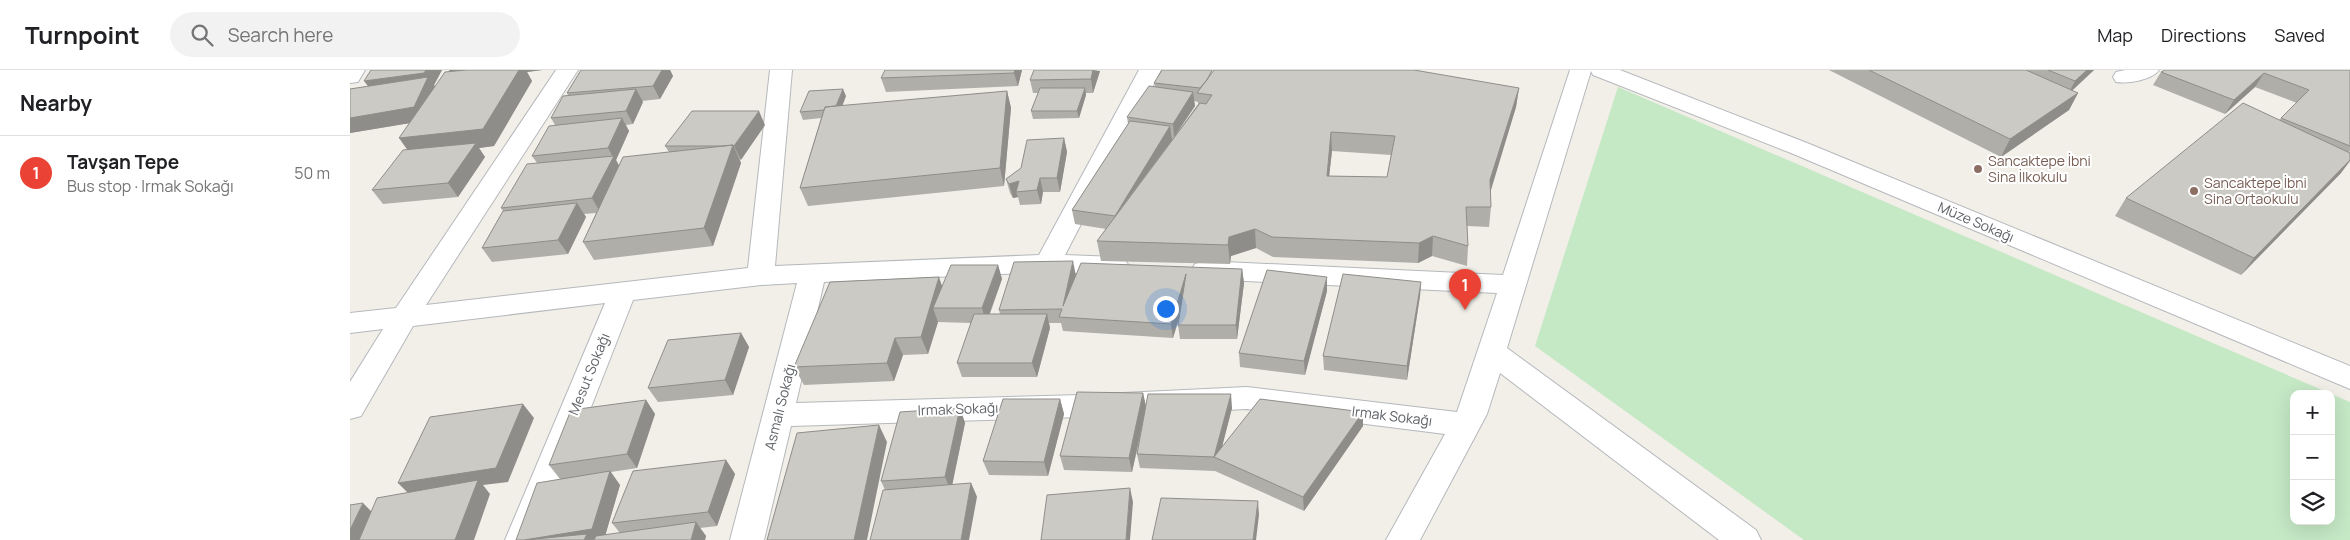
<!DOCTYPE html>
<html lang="en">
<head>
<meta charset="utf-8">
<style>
	:root { --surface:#fff; --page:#f2f2f2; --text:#202124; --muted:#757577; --line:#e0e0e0; --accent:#ea4335 }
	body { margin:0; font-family:Manrope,sans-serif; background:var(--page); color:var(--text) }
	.controls { position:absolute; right:15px; bottom:15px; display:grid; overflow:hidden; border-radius:10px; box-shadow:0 5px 20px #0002 }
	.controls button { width:45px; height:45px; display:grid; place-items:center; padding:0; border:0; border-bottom:1px solid var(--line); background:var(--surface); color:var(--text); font:25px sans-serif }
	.you { position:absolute; left:815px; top:238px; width:18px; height:18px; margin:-12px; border:4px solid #fff; border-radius:50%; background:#1a73e8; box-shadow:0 0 0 8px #1a73e833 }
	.badge { display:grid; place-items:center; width:32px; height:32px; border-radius:50%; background:var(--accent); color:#fff; font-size:16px; font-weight:700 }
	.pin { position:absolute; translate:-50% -41px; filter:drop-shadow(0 1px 2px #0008) }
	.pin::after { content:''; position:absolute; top:26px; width:18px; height:15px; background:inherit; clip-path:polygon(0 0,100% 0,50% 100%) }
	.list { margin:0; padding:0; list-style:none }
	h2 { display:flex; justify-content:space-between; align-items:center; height:65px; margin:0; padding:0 20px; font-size:21px }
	h2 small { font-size:16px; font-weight:400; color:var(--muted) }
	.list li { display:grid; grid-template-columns:32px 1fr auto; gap:15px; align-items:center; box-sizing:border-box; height:75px; padding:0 20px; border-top:1px solid var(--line) }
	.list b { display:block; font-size:19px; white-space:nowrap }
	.list p { margin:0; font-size:16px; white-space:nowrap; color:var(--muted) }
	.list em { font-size:16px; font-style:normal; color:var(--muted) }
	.icon { flex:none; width:28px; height:28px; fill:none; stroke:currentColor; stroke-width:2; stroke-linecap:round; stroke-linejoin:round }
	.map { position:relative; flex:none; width:2000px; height:470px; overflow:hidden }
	header { display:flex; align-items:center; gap:30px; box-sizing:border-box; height:70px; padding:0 25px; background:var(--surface); border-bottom:1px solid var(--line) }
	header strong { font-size:24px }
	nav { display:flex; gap:28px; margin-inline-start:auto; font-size:18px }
	.search { width:350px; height:45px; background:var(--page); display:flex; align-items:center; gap:12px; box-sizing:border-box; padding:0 18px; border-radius:28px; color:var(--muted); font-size:19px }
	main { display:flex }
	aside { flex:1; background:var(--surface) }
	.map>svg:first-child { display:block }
</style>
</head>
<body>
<header>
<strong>Turnpoint</strong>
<div class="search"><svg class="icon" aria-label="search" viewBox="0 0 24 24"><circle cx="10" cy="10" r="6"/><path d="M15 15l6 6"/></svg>Search here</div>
<nav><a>Map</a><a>Directions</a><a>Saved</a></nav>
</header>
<main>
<aside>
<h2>Nearby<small></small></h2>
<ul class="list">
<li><span class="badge">1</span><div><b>Tavşan Tepe</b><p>Bus stop · Irmak Sokağı</p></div><em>50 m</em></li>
</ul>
</aside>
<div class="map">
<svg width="2000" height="470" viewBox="0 0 2000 470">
	<rect width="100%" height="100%" fill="#f1efe8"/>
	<path fill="#c5e8c5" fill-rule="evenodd" d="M1268 17 2000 332V470H1454L1185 276ZM1944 324H1981V451H1944Z"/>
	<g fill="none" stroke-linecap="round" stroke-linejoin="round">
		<defs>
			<path id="street" d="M0 0H15L8 12 0 13Z
				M206 0H228L76 235 398 198 420 0H442L425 196 689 185 789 0H811L715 185 766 187 775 190 779 196 775 202 766 205 698 202 474 212 446 333 731 325 897 317 1107 342 1147 223 854 209 845 206 841 200 845 194 854 191 1153 205 1220 0H1270L1457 73 2000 296V319L1441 83 1243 5 1241 1 1157 278 1406 460 1411 470H1369L1150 303 1137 344 1070 470H1036L1095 364 897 339 731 347 441 356 414 470H380L447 213 411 215 283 230 189 470H155L255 233 63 256 11 346 0 349V312L33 259 0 263V243L46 238Z
				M1775 0H1809C1802 10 1778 14 1766 12L1763 7 1766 2Z"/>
		</defs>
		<use href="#street" stroke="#b5b8bc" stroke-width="2"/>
		<use href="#street" fill="#fff" fill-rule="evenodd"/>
	</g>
	<path fill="#afaea9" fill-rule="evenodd" d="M21 0H92L84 15 85 16 100 2 99 0H192L177 2 182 11 144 76 129 78 135 87 108 127 33 134 22 120 57 80 59 53 0 63V19L18 16Z
		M231 0H320L323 6 310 29 292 31 293 32 283 54 276 55 279 61 266 90 269 95 319 82 315 76 415 55 390 90 391 93 363 176 244 190 233 172 246 143 234 144 236 147 218 184 142 192 132 178 153 141 151 138 187 93 182 86 205 55 201 48 218 25 217 23Z
		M672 0 668 16 536 22 531 8Z
		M1479 0H1744L1722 21 1728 23 1719 40 1651 87Z
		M2000 0V81L1998 83 1991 103 1891 205 1765 146 1776 128 1929 50 1947 33 1905 17 1875 44 1803 15 1811 2Z
		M750 1 743 23H736V25L729 48 683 49 681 41 688 23H683L680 10Z
		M804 13 1169 18 1166 37 1140 120 1141 137 1139 157 1117 156 1118 176 1117 196 1082 186 1068 193 923 187 906 178 881 186 880 194 751 191 747 171 756 159 725 154 722 140 778 54 777 47 805 16ZM844 31 848 32V34L827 63 845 36ZM982 81 1041 85 1037 107 979 106Z
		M657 21 661 38 654 116 458 136 450 118 471 48 453 50 450 42 496 26 492 36Z
		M714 68 717 82 710 122H693L691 134 670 135 668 127 663 128 660 123 656 109Z
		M648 195 652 209 640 244H650L649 240 726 204 892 199 894 213 887 269H830L828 255 830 245 823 268 713 261 711 253H699L700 258 687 307H612L607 293 621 253 588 252 578 284 553 285 544 311 454 315 444 297 592 215Z
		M1071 212 1070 226 1057 310 974 300 973 286Z
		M977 221 955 305 890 297 889 283Z
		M391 263 399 277 383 325 308 332 298 318Z
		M793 323 796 336 882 338 872 376 1013 342V356L954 441 865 401 790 398 787 384 794 350 782 402 714 400 710 386Z
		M710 329 714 344 698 406 639 405 633 391Z
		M296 330 305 344 287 398 261 402 270 415 255 465 270 463 262 453 376 390 385 404 367 456 350 458 356 466 355 470H166L210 409 199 395Z
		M610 338 615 353 602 415 621 413 627 427 535 420 531 411Z"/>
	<path fill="#8f8d8a" d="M76 0H92L84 15 87 20 73 51 0 63V48L24 24 14 11Z
		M99 0H192L177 2 182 11 144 76 129 78 135 87 108 127 98 113 61 85 49 68 106 11Z
		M312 0H320L323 6 310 29 303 16Z
		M665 0H672L668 16 664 3Z
		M743 0 750 1 743 23 741 9Z
		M1737 0H1744L1718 24 1725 11Z
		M1914 3 1905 17 1875 44 1884 30Z
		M735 18 736 25 729 48 727 41Z
		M1169 18 1166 37 1138 130 1140 110Z
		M286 19 293 32 283 54 276 41Z
		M493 19 496 26 488 47 485 40Z
		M657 21 661 38 654 116 650 98Z
		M843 22 845 36 824 67 823 54Z
		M1728 23 1719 40 1651 87 1660 69Z
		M409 41 415 55 391 90 384 76Z
		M272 48 279 61 266 90 271 100 250 142 242 128 263 87 258 78Z
		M820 56 822 70 765 146Z
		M981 62 982 81 977 125V106Z
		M714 68 717 82 710 122 707 108Z
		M383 75 391 93 363 176 354 158Z
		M2000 90V91L1991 103 1891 205 1904 188Z
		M690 108 693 122 691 134 687 120Z
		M669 111 666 122 668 127 663 128 659 114Z
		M227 133 236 147 218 184 208 170Z
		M905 159 906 178 881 186 880 194 878 175 879 167Z
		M1083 166 1082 186 1068 193 1069 173Z
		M723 191 726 206 713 236Z
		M648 195 652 209 636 253 632 238Z
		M892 199 894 213 887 269 886 255Z
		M836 204 838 218 823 268 821 254Z
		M589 207 595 225 583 238 588 252 578 284 571 267Z
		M977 207V221L955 305 954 291Z
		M1071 212 1070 226 1057 310V296Z
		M697 244 700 258 687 307 682 293Z
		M391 263 399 277 383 325 375 310Z
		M545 268 553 285 544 311 537 293Z
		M793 323 796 337 782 402 779 388Z
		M881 324 882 338 869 389 864 387Z
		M710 329 714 344 698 406 694 392Z
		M296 330 305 344 287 398 277 384Z
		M173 334 184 348 158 412 133 415 140 424 124 470H105L48 413Z
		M610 338 615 353 601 421 595 407Z
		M1013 342V356L954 441 953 427Z
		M529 355 537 372 517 470H504Z
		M376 390 385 404 367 456 358 442Z
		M260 401 270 415 254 470H174Z
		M621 413 627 427 619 470H611Z
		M780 418 783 432 780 470H776Z
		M908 431 909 445 906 470H903Z
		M13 433 27 447 16 470H0V460Z
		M346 452 356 466 355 470H341Z"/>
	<path fill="#cccac5" stroke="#8f8d8a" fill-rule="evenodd" d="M21 0H76L74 3 14 11Z
		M116 0H169L133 59 49 68 95 2Z
		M231 0H312L303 16 217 23Z
		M535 0H665L664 3 531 8Z
		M684 0H743L741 9 680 10Z
		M812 0H862L857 10 850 18 804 13Z
		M864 0H1064L1169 18 1140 110 1141 137H1116L1118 176 1083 166 1069 173 922 167 905 159 879 167 878 175 747 171 850 33 856 34 862 25 847 23ZM981 62 1045 66 1037 107 977 106Z
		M1519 0H1676L1728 23 1660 69Z
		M1698 0H1737L1725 11Z
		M1815 0H2000V76L1931 48 1959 20 1914 3 1884 30 1811 2Z
		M78 7 64 37 0 48V19Z
		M799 16 843 22 823 54 777 47Z
		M690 18H735L727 41H681Z
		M286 19 276 41 201 48 213 26Z
		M493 19 486 36 475 37 474 40 450 42 459 21Z
		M657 21 650 98 450 118 475 37Z
		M1893 33 2000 83V90L1904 188 1776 128Z
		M342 41H409L384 76 383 75 373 76H315Z
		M272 48 258 78 182 86 199 56Z
		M780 51 820 56 765 146 722 140Z
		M714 68 707 108H690L687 120 666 122 669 111 659 114 656 109 671 98 677 70Z
		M126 73 98 113 22 120 53 80Z
		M383 75 354 158 233 172 273 87Z
		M264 86 242 128 151 138 177 94Z
		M227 133 208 170 132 178 153 141Z
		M723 191 713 236 731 193 892 199 886 255H828L836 204 821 254 709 247 712 239 649 240 664 192Z
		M601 195H648L632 238H583Z
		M917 200 977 207 954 291 889 283Z
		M993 204 1071 212 1057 296 973 286Z
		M589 207 571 267 545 268 537 293 444 297 480 212Z
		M624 244H697L682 293H607Z
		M391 263 375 310 298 318 318 270Z
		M727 322 793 323 779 388 710 386Z
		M798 324H881L864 387 787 384Z
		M653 329H710L694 392 633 391Z
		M910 329 1013 342 953 427 864 387Z
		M296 330 277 384 199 395 221 340Z
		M173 334 146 398 48 413 80 347Z
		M610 338 595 407 531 411 550 342Z
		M529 355 504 470H417L447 363Z
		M376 390 358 442 262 453 283 401Z
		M260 401 242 459 174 470H166L187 413Z
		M128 410 105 470H9L27 428Z
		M621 413 611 470H520L533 420Z
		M780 418 776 470H691L697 425Z
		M811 428 908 431 903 470H802Z
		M13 433 0 460V435Z
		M346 452 341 470H244L246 466Z
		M237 464 234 470H175Z"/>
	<g fill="#8d6e63" stroke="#fff" stroke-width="2">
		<circle cx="1628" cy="99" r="5"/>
		<circle cx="1844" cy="121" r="5"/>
	</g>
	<g text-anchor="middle" stroke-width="4" stroke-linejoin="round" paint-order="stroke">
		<g font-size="14" fill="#785e54" stroke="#fff" text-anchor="start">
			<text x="1638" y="96">Sancaktepe İbni<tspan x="1638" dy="16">Sina İlkokulu</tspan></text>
			<text x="1854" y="118">Sancaktepe İbni<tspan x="1854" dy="16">Sina Ortaokulu</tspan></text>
		</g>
		<g font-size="14" fill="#5f6368" stroke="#fff">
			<text transform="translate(1626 152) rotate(23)" y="5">Müze Sokağı</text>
			<text transform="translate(239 304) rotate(-68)" y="5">Mesut Sokağı</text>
			<text transform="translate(430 337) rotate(-76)" y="5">Asmalı Sokağı</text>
			<text transform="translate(608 339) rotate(-2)" y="5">Irmak Sokağı</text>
			<text transform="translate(1042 346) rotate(7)" y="5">Irmak Sokağı</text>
		</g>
	</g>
</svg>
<div class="controls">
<button>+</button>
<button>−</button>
<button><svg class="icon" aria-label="layers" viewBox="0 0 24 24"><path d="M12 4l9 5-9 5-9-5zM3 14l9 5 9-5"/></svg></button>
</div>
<div class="you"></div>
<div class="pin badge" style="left:1115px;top:240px">1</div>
</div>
</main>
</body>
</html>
